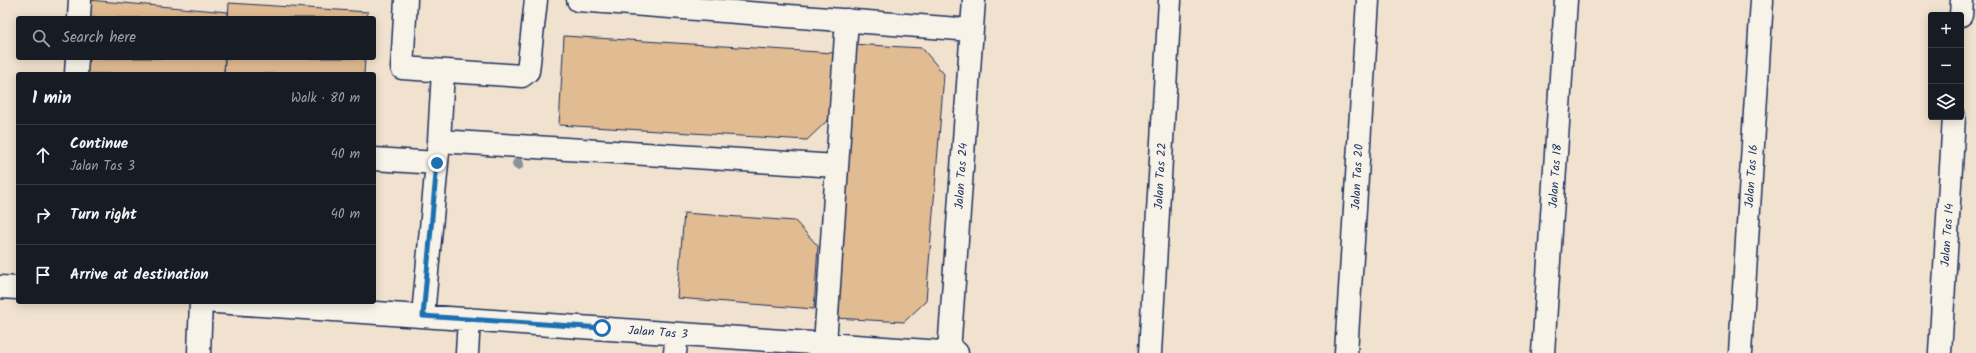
<!DOCTYPE html>
<html lang="en">
<head>
<meta charset="utf-8">
<style>
	:root { --surface:#171b24; --page:#242831; --text:#f1f3f6; --muted:#9ea1a6; --line:#363941 }
	body { margin:0; font-family:Kalam,sans-serif; background:var(--page); color:var(--text) }
	.controls { position:absolute; right:12px; top:12px; display:grid; overflow:hidden; border-radius:4px; box-shadow:0 2px 10px #0003 }
	.controls button { width:36px; height:36px; display:grid; place-items:center; padding:0; border:0; border-bottom:1px solid var(--line); background:var(--surface); color:var(--text); font:20px sans-serif }
	.stop { position:absolute; width:12px; height:12px; margin:-9px; border:3px solid #1f6fb2; border-radius:50%; background:#fff }
	.stop.end { background:#1f6fb2; border-color:#fff; box-shadow:0 1px 4px #0008 }
	.list { margin:0; padding:0; list-style:none }
	h2 { display:flex; justify-content:space-between; align-items:center; height:52px; margin:0; padding:0 16px; font-size:17px }
	h2 small { font-size:13px; font-weight:400; color:var(--muted) }
	.list li { display:grid; grid-template-columns:26px 1fr auto; gap:12px; align-items:center; box-sizing:border-box; height:60px; padding:0 16px; border-top:1px solid var(--line) }
	.list b { display:block; font-size:15px; white-space:nowrap }
	.list p { margin:0; font-size:13px; white-space:nowrap; color:var(--muted) }
	.list em { font-size:13px; font-style:normal; color:var(--muted) }
	.icon { flex:none; width:22px; height:22px; fill:none; stroke:currentColor; stroke-width:2; stroke-linecap:round; stroke-linejoin:round }
	.map { position:relative; flex:none; width:1976px; height:353px; overflow:hidden }
	.search { position:absolute; background:var(--surface); box-shadow:0 2px 10px #0003; left:16px; top:16px; width:360px; height:44px; display:flex; align-items:center; gap:10px; box-sizing:border-box; padding:0 14px; border-radius:4px; color:var(--muted); font-size:15px }
	.panel { position:absolute; background:var(--surface); box-shadow:0 2px 10px #0003; left:16px; top:72px; width:360px; height:232px; border-radius:4px }
	.map>svg:first-child { display:block }
</style>
</head>
<body>
<div class="map">
<svg width="1976" height="353" viewBox="0 0 1976 353">
	<rect width="100%" height="100%" fill="#f0e2ce"/>
	<filter id="ink" filterUnits="userSpaceOnUse"><feTurbulence type="fractalNoise" baseFrequency=".025" numOctaves="2"/><feDisplacementMap in="SourceGraphic" scale="8" xChannelSelector="R" yChannelSelector="G"/><feConvolveMatrix kernelMatrix="1 2 1 2 8 2 1 2 1" color-interpolation-filters="sRGB"/></filter>
	<g filter="url(#ink)">
		<path fill="#e1bb92" stroke="#1b2f5e" d="M88 0 228 12V18H87Z
			M229 3 368 12 367 18H228Z
			M564 36 834 53 830 118 807 140 559 125Z
			M851 44 922 48 944 74 926 301 904 322 835 318Z
			M84 58H225L224 74H83Z
			M225 58H365L364 74H224Z
			M684 213 795 221 818 246 814 309 677 298Z"/>
		<g fill="none" stroke-linecap="round" stroke-linejoin="round">
			<defs>
				<path id="minor" d="M406 0 402 68 522 76 528 71 536 0
					M578 0 972 30
					M1961 15 1962 0
					M79 18 80 0
					M76 74 77 58
					M439 141 837 166
					M374 159 437 163
					M0 287 18 288
					M216 302 957 353
					M423 316 439 141 443 72
					M825 344 847 20
					M949 352 974 0
					M199 353 201 302
					M467 353 469 319
					M675 353 677 334
					M1150 353 1170 0
					M1346 353 1368 0
					M1543 353 1566 0
					M1740 353 1762 0
					M1940 353 1954 117"/>
			</defs>
			<use href="#minor" stroke="#1b2f5e" stroke-width="25"/>
			<use href="#minor" stroke="#f7f3e8" stroke-width="22"/>
		</g>
		<circle fill="#899399" cx="518" cy="164" r="6"/>
	</g>
	<g fill="none" stroke-linecap="round" stroke-linejoin="round" filter="url(#ink)">
		<path stroke="#1f6fb2" stroke-width="5" d="M437 163 423 316 602 328"/>
	</g>
	<g text-anchor="middle" stroke-width="4" stroke-linejoin="round" paint-order="stroke">
		<g font-size="12" fill="#1b2f5e" stroke="#f7f3e8">
			<text transform="translate(961 176) rotate(-86)" y="4">Jalan Tas 24</text>
			<text transform="translate(1160 176) rotate(-87)" y="4">Jalan Tas 22</text>
			<text transform="translate(1555 176) rotate(-86)" y="4">Jalan Tas 18</text>
			<text transform="translate(1751 176) rotate(-86)" y="4">Jalan Tas 16</text>
			<text transform="translate(1357 177) rotate(-87)" y="4">Jalan Tas 20</text>
			<text transform="translate(1947 235) rotate(-86)" y="4">Jalan Tas 14</text>
			<text transform="translate(658 332) rotate(4)" y="4">Jalan Tas 3</text>
		</g>
	</g>
</svg>
<div class="controls">
<button>+</button>
<button>−</button>
<button><svg class="icon" aria-label="layers" viewBox="0 0 24 24"><path d="M12 4l9 5-9 5-9-5zM3 14l9 5 9-5"/></svg></button>
</div>
<div class="stop" style="left:602px;top:328px"></div>
<div class="stop end" style="left:437px;top:163px"></div>
<div class="search"><svg class="icon" aria-label="search" viewBox="0 0 24 24"><circle cx="10" cy="10" r="6"/><path d="M15 15l6 6"/></svg>Search here</div>
<section class="panel">
<h2>1 min<small>Walk · 80 m</small></h2>
<ul class="list">
<li><svg class="icon" aria-label="ahead" viewBox="0 0 24 24"><path d="M12 20V5M6 11l6-6 6 6"/></svg><div><b>Continue</b><p>Jalan Tas 3</p></div><em>40 m</em></li>
<li><svg class="icon" aria-label="right" viewBox="0 0 24 24"><path d="M7 20v-9h11M14 6l5 5-5 5"/></svg><div><b>Turn right</b></div><em>40 m</em></li>
<li><svg class="icon" aria-label="arrive" viewBox="0 0 24 24"><path d="M6 21V4h12l-3 4 3 4H6"/></svg><div><b>Arrive at destination</b></div></li>
</ul>
</section>
</div>
</body>
</html>
